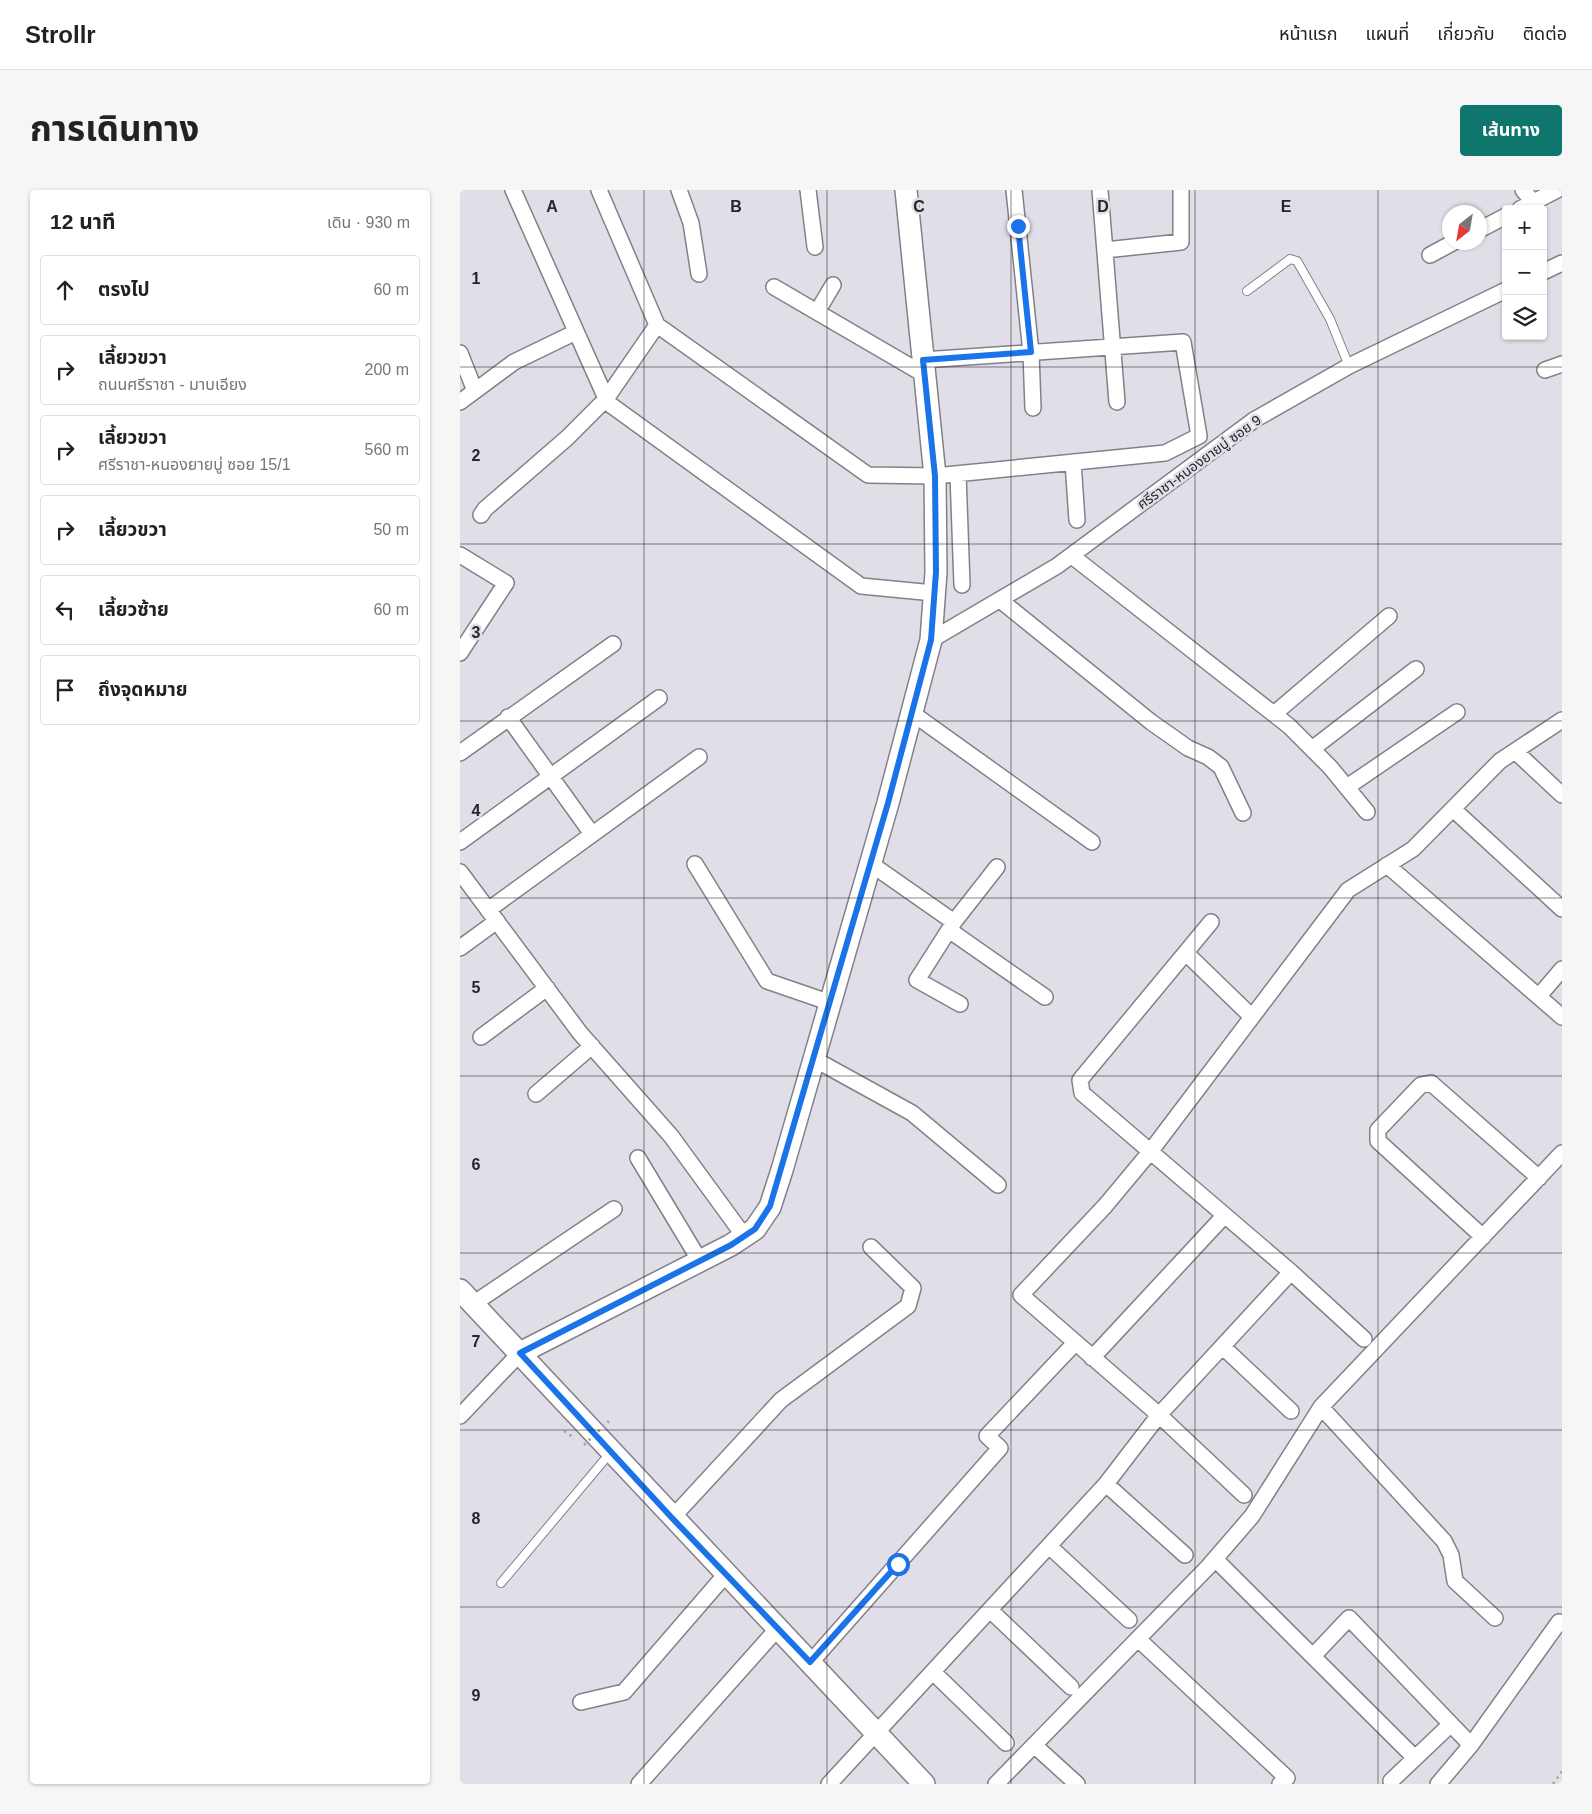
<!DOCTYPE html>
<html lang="th">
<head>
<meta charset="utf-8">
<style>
	:root { --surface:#fff; --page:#f6f6f6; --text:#222; --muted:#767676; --line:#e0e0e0; --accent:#0f766e }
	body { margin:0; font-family:Helvetica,"Noto Sans Thai",sans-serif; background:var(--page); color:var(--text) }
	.controls { position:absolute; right:15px; top:15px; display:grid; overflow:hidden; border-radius:5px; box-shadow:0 1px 4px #0004 }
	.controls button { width:45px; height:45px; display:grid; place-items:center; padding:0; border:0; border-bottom:1px solid var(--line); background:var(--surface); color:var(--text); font:25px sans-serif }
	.compass { position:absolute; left:982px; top:15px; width:45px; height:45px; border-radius:50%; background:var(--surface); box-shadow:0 1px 4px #0004; rotate:211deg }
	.stop { position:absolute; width:15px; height:15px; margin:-11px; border:4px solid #1a73e8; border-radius:50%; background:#fff }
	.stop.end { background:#1a73e8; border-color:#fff; box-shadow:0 1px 5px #0008 }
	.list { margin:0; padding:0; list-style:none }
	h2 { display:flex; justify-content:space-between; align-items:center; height:65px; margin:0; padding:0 20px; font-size:21px }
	h2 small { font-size:16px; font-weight:400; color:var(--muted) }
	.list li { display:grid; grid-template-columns:32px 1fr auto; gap:15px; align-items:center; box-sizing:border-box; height:70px; margin:0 10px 10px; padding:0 10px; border:1px solid var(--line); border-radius:5px }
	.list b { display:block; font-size:19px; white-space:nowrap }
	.list p { margin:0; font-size:16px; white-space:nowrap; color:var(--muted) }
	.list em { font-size:16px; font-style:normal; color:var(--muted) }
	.icon { flex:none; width:28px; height:28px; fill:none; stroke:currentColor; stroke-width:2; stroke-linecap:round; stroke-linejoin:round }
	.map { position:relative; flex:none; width:1102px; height:1594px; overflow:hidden; border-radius:5px }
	header { display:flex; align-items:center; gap:30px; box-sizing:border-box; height:70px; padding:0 25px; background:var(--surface); border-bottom:1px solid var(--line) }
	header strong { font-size:24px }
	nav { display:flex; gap:28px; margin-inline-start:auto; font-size:18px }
	.intro { display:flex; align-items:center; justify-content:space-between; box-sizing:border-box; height:120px; padding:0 30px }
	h1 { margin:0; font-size:35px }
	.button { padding:12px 22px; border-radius:5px; background:var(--accent); color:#fff; font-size:18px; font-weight:700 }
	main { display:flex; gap:30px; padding:0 30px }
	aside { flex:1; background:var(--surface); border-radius:5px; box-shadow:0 1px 4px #0004 }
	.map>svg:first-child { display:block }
</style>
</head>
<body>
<header>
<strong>Strollr</strong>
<nav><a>หน้าแรก</a><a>แผนที่</a><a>เกี่ยวกับ</a><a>ติดต่อ</a></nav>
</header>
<div class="intro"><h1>การเดินทาง</h1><a class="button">เส้นทาง</a></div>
<main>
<aside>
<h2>12 นาที<small>เดิน · 930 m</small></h2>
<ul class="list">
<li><svg class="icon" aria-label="ahead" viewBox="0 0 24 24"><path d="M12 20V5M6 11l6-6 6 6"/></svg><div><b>ตรงไป</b></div><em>60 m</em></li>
<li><svg class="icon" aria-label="right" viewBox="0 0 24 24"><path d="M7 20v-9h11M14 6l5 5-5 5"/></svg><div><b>เลี้ยวขวา</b><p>ถนนศรีราชา - มาบเอียง</p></div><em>200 m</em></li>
<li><svg class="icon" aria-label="right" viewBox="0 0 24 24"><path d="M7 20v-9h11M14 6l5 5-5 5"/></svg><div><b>เลี้ยวขวา</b><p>ศรีราชา-หนองยายบู่ ซอย 15/1</p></div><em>560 m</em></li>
<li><svg class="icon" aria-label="right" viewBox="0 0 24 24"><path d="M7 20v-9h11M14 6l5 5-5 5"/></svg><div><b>เลี้ยวขวา</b></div><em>50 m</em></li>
<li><svg class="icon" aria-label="left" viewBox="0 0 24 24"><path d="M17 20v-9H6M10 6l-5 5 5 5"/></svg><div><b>เลี้ยวซ้าย</b></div><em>60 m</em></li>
<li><svg class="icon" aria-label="arrive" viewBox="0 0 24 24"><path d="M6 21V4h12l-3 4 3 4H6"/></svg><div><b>ถึงจุดหมาย</b></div></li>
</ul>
</aside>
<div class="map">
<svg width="1102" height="1594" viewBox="0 0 1102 1594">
	<rect width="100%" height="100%" fill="#e1dee7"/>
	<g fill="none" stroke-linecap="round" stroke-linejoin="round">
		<defs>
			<path id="lane" d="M787 101 830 69 837 71 870 129 889 176
				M41 1393 151 1262"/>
			<path id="street" d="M53 0 148 213 401 396 474 403
				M139 0 197 135 408 285 475 286 705 263 739 246 723 152 463 170
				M219 0 231 33 239 84
				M348 0 355 57
				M554 0 571 163 573 218
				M640 0 657 212
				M1063 0 1073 12
				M1060 19 1097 0
				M1019 40 1046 26
				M645 60 721 52V0
				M970 65 994 52
				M1083 82 1102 73
				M314 97 465 185
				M357 122 373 95
				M0 163 15 201
				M1085 180 1102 174
				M0 212 54 172 116 142
				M613 272 617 330
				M498 284 502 395
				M21 325 25 319 107 248 146 209 197 135
				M0 365 46 393 0 463
				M612 366 829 536 870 577 907 622
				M540 410 691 532 728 558 748 567 761 577 783 623
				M471 450 597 376 794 230 889 176 1046 100
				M452 523 632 652
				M814 524 929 426
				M48 527 132 644
				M852 559 956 479
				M1055 561 1102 605
				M0 563 153 454
				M887 597 997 522
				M993 619 1102 719
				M0 652 199 508
				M235 674 307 791 371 813
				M411 674 494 732
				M927 675 1102 827
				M0 682 120 843 211 946 284 1046
				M28 720 239 567
				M751 732 620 890 622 903 831 1082 904 1149
				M489 740 585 807
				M0 758 37 731
				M726 763 792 827
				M1079 806 1102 779
				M500 814 457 790 494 732 537 677
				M21 847 87 798
				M354 869 452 923 538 995
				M76 904 132 856
				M178 968 240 1071
				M1023 1047 918 951V940L961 895 971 893 1079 988
				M13 1114 154 1019
				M763 1157 831 1221
				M632 1168 764 1026
				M861 1217 984 1351 991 1365 995 1391 1035 1428
				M0 1226 60 1163
				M646 1294 725 1365
				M784 1305 699 1225 561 1105 645 1016 690 962 888 700 953 659 1040 571 1102 530
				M212 1328 321 1210 448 1116 453 1098 411 1057
				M589 1356 669 1430
				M755 1369 955 1568
				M530 1420 611 1497
				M678 1449 827 1588 820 1594
				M853 1466 889 1428 1011 1555
				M351 1472 540 1258 527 1246 615 1153
				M473 1482 546 1553
				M121 1512 164 1502 266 1384
				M574 1555 617 1594
				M931 1591 991 1534
				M179 1594 318 1438
				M369 1594 646 1294 699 1225 831 1082
				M536 1594 748 1377 792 1326 861 1217 1102 963
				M978 1594 1011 1555 1099 1432"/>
			<path id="secondary" d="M0 1100 464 1594
				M60 1163 271 1055 295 1039 310 1017 322 980 428 613 471 450 476 382 475 286 446 0"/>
		</defs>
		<use href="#lane" stroke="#828088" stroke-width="10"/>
		<use href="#street" stroke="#828088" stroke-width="18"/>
		<use href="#secondary" stroke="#828088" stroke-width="24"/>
		<path stroke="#a7a5ac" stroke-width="2.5" stroke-dasharray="2.5 4" stroke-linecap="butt" d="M104 1241 113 1247
			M1093 1594 1102 1581"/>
		<use href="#lane" stroke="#fff" stroke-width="8"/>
		<use href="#street" stroke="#fff" stroke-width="15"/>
		<use href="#secondary" stroke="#fff" stroke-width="21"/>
		<path stroke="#a7a5ac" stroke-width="2.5" stroke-dasharray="2.5 4" stroke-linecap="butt" d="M124 1255 149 1231"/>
	</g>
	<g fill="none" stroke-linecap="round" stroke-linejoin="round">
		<path stroke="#1a73e8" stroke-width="6" d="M438 1374 350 1472 212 1328 60 1163 271 1055 295 1039 310 1016 428 613 471 450 476 382 475 286 463 170 571 162 558 36"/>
	</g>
	<path fill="none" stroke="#262528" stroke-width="1" stroke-opacity="0.55" d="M184 0V1594M367 0V1594M551 0V1594M735 0V1594M918 0V1594M0 177H1102M0 354H1102M0 531H1102M0 708H1102M0 886H1102M0 1063H1102M0 1240H1102M0 1417H1102"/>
	<g text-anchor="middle" stroke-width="5" stroke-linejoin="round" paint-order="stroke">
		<g font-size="14" fill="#262528" stroke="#e1dee7">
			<text transform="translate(739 272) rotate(-36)" y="5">ศรีราชา-หนองยายบู่ ซอย 9</text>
		</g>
	</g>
	<g font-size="16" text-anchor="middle" font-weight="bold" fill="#262528" stroke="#e1dee7" stroke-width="5" stroke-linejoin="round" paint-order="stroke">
		<text x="92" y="22">A</text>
		<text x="276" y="22">B</text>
		<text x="459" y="22">C</text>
		<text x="643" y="22">D</text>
		<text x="826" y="22">E</text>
		<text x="16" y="94">1</text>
		<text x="16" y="271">2</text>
		<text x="16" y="448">3</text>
		<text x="16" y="626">4</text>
		<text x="16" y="803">5</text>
		<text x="16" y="980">6</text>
		<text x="16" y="1157">7</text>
		<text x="16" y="1334">8</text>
		<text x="16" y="1511">9</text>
	</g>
</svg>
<div class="controls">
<button>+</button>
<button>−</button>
<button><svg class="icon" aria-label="layers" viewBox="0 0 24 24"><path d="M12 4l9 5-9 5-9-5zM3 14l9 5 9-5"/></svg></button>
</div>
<svg class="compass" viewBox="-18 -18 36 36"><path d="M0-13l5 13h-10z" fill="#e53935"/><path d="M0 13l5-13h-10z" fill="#767676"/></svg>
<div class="stop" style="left:438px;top:1374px"></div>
<div class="stop end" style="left:558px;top:36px"></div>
</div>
</main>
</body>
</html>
